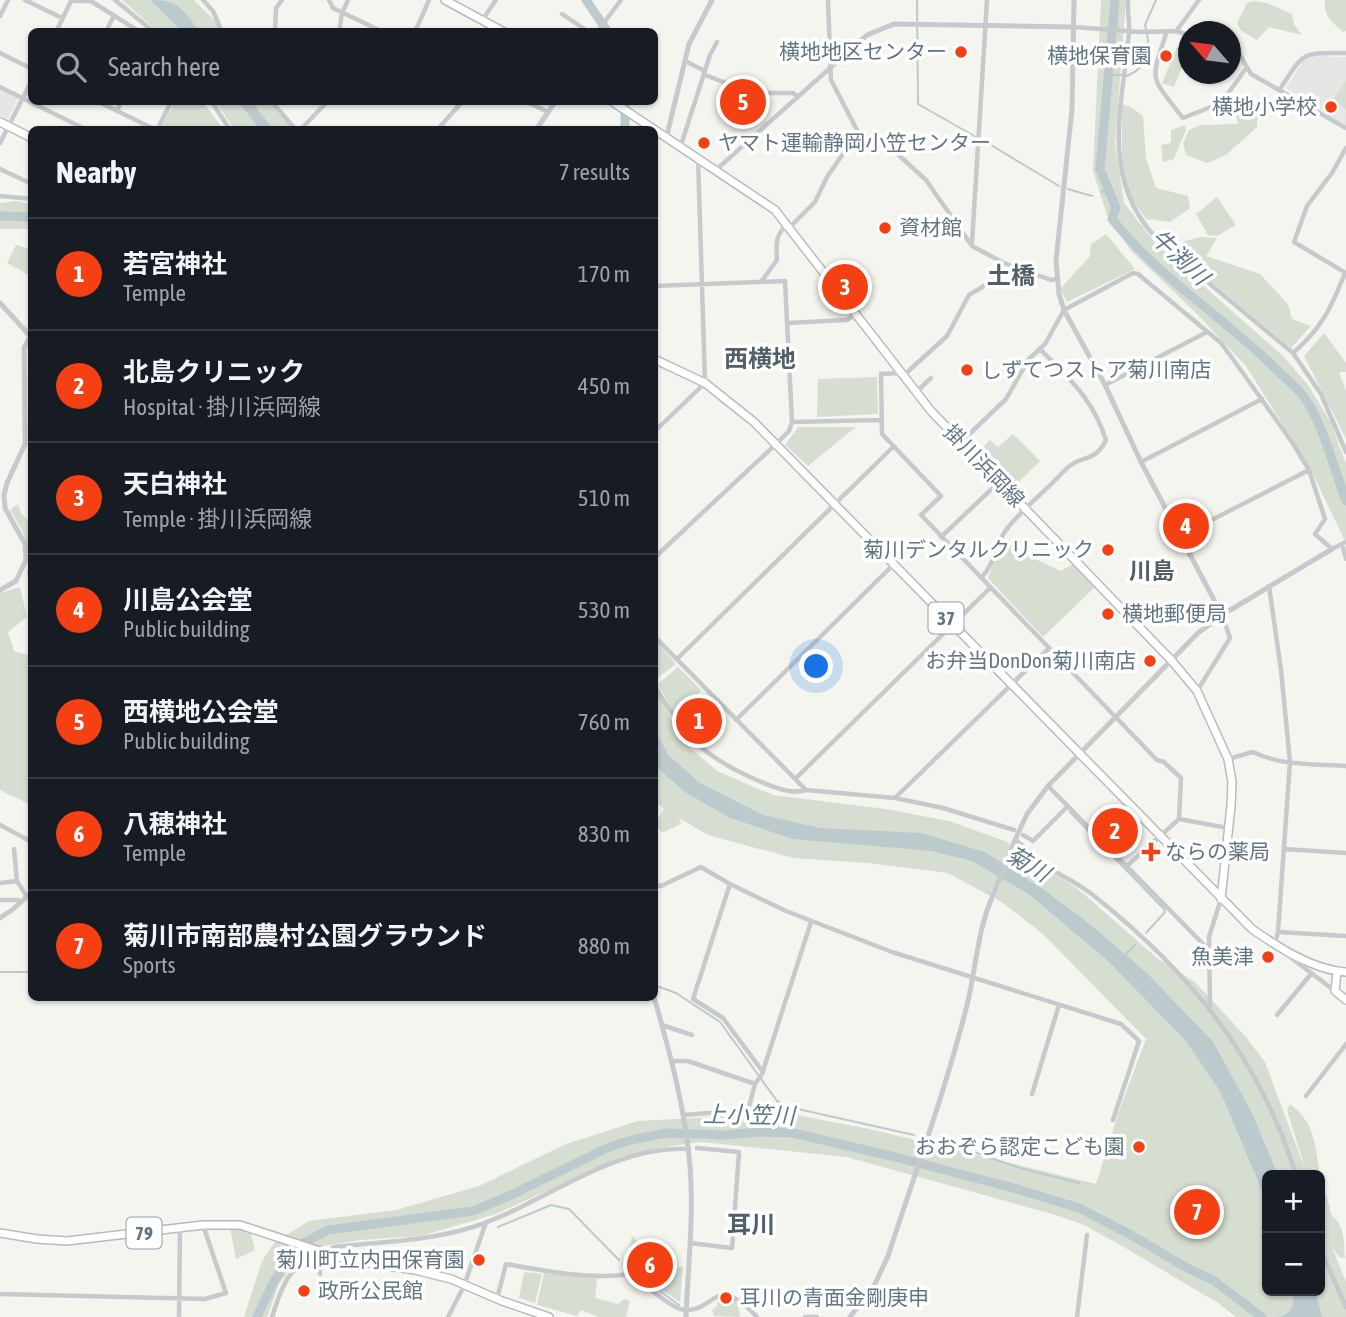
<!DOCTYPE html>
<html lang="en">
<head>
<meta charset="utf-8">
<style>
	:root { --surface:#171b24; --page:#20242c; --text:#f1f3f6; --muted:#9ea1a6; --line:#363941; --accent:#f44012 }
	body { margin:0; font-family:"Asap Condensed","Noto Sans JP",sans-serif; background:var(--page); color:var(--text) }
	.controls { position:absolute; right:21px; bottom:21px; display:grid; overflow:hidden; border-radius:10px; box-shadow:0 2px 5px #0004 }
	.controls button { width:63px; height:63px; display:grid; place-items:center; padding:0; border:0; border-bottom:2px solid var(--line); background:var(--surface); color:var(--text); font:35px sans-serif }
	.compass { position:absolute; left:1178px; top:21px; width:63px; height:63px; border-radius:50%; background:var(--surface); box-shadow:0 2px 5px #0004; rotate:298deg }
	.you { position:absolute; left:817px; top:667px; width:24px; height:24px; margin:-18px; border:5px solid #fff; border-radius:50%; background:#1a73e8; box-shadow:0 0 0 10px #1a73e833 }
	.badge { display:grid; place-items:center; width:46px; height:46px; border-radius:50%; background:var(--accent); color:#fff; font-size:23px; font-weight:700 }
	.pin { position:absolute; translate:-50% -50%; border:4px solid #fff; box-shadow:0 2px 7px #0006 }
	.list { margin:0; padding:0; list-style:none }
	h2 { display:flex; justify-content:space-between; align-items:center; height:91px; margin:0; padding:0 28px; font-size:30px }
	h2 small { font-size:23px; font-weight:400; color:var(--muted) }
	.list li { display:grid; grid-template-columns:46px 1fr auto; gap:21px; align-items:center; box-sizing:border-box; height:112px; padding:0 28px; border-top:2px solid var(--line) }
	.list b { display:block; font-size:26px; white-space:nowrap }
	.list p { margin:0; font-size:23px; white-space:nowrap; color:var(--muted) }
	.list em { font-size:23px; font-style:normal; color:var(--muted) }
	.icon { flex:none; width:38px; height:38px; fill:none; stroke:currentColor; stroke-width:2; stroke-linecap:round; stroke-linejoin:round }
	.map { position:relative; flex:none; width:1346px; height:1317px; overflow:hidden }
	.search { position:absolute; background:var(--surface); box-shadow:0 2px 5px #0004; left:28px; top:28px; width:630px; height:77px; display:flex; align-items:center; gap:18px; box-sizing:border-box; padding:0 24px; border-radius:10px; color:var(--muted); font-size:26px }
	.panel { position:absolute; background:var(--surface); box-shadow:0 2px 5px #0004; left:28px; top:126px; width:630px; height:875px; border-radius:10px }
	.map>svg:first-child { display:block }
</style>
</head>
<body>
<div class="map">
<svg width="1346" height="1317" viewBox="0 0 1346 1317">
	<rect width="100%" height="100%" fill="#f5f5f0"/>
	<path fill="#e6e7e4" d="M1312 56 1346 57V126L1286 88 1303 61Z
		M0 89 18 98 8 120 0 116Z"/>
	<path fill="#d6ddd1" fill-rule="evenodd" d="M122 0H194L215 21 220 31H157Z
		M1101 0H1126L1115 144 1124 203 1156 244 1283 356 1308 385 1331 423 1346 464V543L1310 468 1246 366 1195 312 1131 251 1107 215 1093 171Z
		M1325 0H1346V31L1343 32C1331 21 1323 17 1325 0Z
		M1254 1 1267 3 1292 14 1294 24 1302 35 1269 27 1257 40 1240 30 1237 23 1247 3Z
		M1177 47 1188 50V53L1174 87 1162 83Z
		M1346 80V109L1333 100Z
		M175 102H203L223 129H160Z
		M216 102H269L293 129H234Z
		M1238 103 1258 113 1257 127 1226 155 1207 163 1186 155 1183 143 1189 130 1201 125 1238 124 1234 108Z
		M1122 104 1132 108 1143 116 1146 158 1156 188 1188 196 1190 208 1170 222 1146 219 1130 196 1122 165Z
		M1185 125 1186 130 1174 159 1163 162 1161 145 1171 143V130Z
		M1217 197 1236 225 1217 236 1208 235 1196 214Z
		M16 201 31 204V229H0V203Z
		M1106 234 1135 269 1067 302 1060 289 1090 256 1091 244Z
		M1201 237 1217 238 1206 256 1260 274 1288 304 1292 319 1311 326 1291 348 1176 252 1185 241Z
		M16 245 31 249V276L7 263Z
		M1324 333 1346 363V372H1339L1346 392V439L1304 356Z
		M877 377 878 414 817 417 818 379Z
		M798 427H856L808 466 785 445Z
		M1013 434 1040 461 1011 490 977 453 990 440 998 447Z
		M18 504 21 513 31 524V579L27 574C32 546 25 534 10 510Z
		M1006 541 1020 552 1061 571 1073 564 1094 588 1043 637 988 578 1001 543Z
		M20 587 27 617 8 632 14 651 31 656V805L0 790V593Z
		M654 638 676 664 656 679 654 676Z
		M678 667 701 690 676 717 658 684Z
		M655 685 682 741 717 771 773 795 886 809 949 821 1005 841 1078 889 1157 958 1196 983 1245 1036 1265 1062 1306 1172 1287 1110 1290 1104C1318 1125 1314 1148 1321 1178 1324 1191 1329 1203 1332 1216 1345 1225 1344 1244 1345 1258L1339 1257 1332 1247 1346 1282V1317H1236L1218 1303 1122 1246 1084 1225 1056 1215 847 1157 701 1142 658 1148 621 1157 496 1214 421 1236 360 1240 322 1246 298 1259 279 1284 267 1317H244L262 1261 275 1242 309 1221 396 1210 479 1186 566 1144 638 1121 787 1113 874 1130 1096 1184 1119 1111 1146 1039 1043 934 1003 903 948 873 868 863 793 858 708 835 677 817 681 821V824L662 833 655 824 664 809 655 801ZM1267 1175H1320V1291H1267Z
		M693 702 708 705 715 711 711 730 698 732 683 721 685 710Z
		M230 1228 250 1230 255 1250 236 1259Z
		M632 1236 638 1242 654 1246 659 1257 671 1268 683 1267 680 1302 632 1270 627 1261Z
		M524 1272 542 1274 535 1303 519 1298Z
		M544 1273 597 1279 595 1298 618 1304 624 1299 630 1301 626 1317H599L581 1310 577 1316 537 1305Z
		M731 1298 738 1303 740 1317 714 1316 712 1310 717 1306V1302Z"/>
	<path fill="#bccace" d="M150 0C178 0 183 9 199 31H182Z
		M239 102H252L273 129H259Z
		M654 727 668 755 700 783 763 815 820 828 921 833 985 852 1044 890 1091 925 1148 974 1213 1042 1251 1111 1278 1175H1267V1202L1220 1091 1185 1040 1108 961 1030 895 972 861 932 851 793 839 730 818 685 792 655 766Z
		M1292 1291H1315L1322 1317H1278C1292 1314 1296 1304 1292 1291Z"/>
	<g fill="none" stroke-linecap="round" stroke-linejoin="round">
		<path stroke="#bccace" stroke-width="2" d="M917 0 918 104 976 137
			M1107 75H1121
			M1127 76C1150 66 1151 47 1145 25L1156 0
			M981 139 1059 186
			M1068 189 1092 196
			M1101 192 1108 190
			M1070 812 1164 909 1165 912 1146 933
			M1126 954 1135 945
			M0 972H32
			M654 985 676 993 720 1022 777 1101 789 1107 914 1135
			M942 1141 1020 1168 1079 1183
			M498 1227 551 1205 569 1209 619 1260
			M623 1264 679 1305"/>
		<path stroke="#bccace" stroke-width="9" d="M586 0 608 32
			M1115 0 1100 169 1116 208 1112 219C1157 276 1222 316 1274 367 1283 377 1296 386 1304 397 1321 419 1336 473 1346 501
			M625 102V130
			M0 216 32 217
			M257 1317 273 1283 296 1247 328 1230 473 1211 509 1196 607 1148 631 1140 667 1133 726 1135 759 1132 793 1133 895 1157 1017 1189 1079 1208 1133 1236 1187 1268 1213 1280 1262 1317"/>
		<defs>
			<path id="primary" d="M445 0 504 32
				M613 102 775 210 931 411 1172 661 1197 691 1228 759 1232 782 1231 806 1221 899
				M0 122 32 138
				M654 359 705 383 754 422 1252 929C1278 947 1313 970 1346 972
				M1337 972 1335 991 1346 1000
				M0 1233 37 1239 67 1241 203 1225H240L344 1259 415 1270 451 1279 502 1301 549 1317"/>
		</defs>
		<use href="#primary" stroke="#b7bbbf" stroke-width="10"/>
		<path stroke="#c7cacd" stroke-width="4.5" d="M25 0 62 18
			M115 0 154 32
			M203 0 213 11 222 32
			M329 0 333 8 383 32
			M828 0 831 80 858 132 892 149 926 180 972 246 1004 263 1051 280 1056 279
			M1128 0C1127 11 1130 22 1129 33 1122 110 1098 182 1162 244L1293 353 1321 394 1346 452
			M562 14 589 32
			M0 16 8 0
			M483 19 496 0
			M1073 27 1141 32 1176 31 1188 35
			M1177 30 1199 0
			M1167 31C1150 83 1149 74 1183 118L1216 105 1224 99 1247 67
			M56 32 71 1H91L140 32
			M106 32 114 15
			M275 32 276 8 282 0
			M339 32 342 13 348 0
			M415 32 429 0
			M597 32 621 0
			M1230 48 1237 50 1251 74 1346 128
			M0 53 32 69
			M685 61 705 71
			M705 75 752 93H793L798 97
			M0 87 87 130
			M1280 89C1305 51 1300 53 1346 53
			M99 102 156 130
			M212 102 230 130
			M272 102 296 130
			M527 102 548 112
			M117 111 121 102
			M301 129 327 102
			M157 130 171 102
			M437 130 462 102
			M0 143 32 80
			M681 145 710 55 717 42
			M1346 148 1332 173 1307 206 1294 242 1346 273
			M0 169 32 184
			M717 169 829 69
			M0 196 32 199
			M790 227 815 202 827 177 858 132
			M972 243 987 0
			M761 282 777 260C776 244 775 236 787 224
			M654 286 785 281 792 422 789 431 776 444 654 558
			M788 323 846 320 856 315
			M1293 353C1322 328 1331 308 1345 273
			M900 373 881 374 882 434 941 496 921 515 1157 760 1164 762 1181 778 1179 819
			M903 376 947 336 969 295 989 283 1000 262
			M1105 385 1207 332
			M916 392 931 378
			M792 422 881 420
			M654 432 705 383 698 157
			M960 443 1006 399 1029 359 1045 344 1064 310 1133 273 1138 274 1221 343 1230 355 1292 442 1309 470 1325 519 1315 534 1332 549 1346 542
			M1141 462 1262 399
			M941 537 998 483
			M1342 544 1346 559
			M1189 554 1196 528 1309 470
			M981 578C995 564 995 545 1006 530 1023 508 1046 491 1064 471 1079 454 1095 464 1106 440 1092 397 1070 380 1040 349
			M1269 586 1281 670 1290 762 1278 932 1275 944
			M654 636 806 790
			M677 659 894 446
			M654 684C683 736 705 758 759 781 773 787 791 795 806 790L895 798 943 808 1014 830
			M1197 691 1230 638 1222 615
			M736 720 894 564
			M1228 759 1253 752C1281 766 1315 764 1346 766
			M795 779 990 588
			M1048 786 1208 949
			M895 798 1049 648
			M0 825 32 842
			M1023 835 1033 841 1068 806
			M1015 840C1026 847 1033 856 1043 864 1059 875 1078 883 1093 895 1190 972 1259 1056 1296 1175
			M14 849 17 881
			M1284 849 1346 853
			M1127 866 1179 819 1228 828
			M0 883 17 881 27 897
			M730 884 693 999 723 1018 763 1072
			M654 885 661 886 701 867 730 884 786 911 892 952 1121 1024 1139 1041 1113 1120
			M0 900H18L20 903
			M991 900 1014 842
			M1278 932 1346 936
			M1286 954 1335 991
			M1210 1007 1209 937 1221 899
			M1277 1015 1311 974
			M662 1025 692 1035
			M672 1061H688L755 1084
			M1032 1094 1059 1005
			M1306 1096 1346 1044
			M684 1115 748 1110 755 1084 762 1074 811 922
			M690 1243 732 1248 739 1152 697 1148
			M1320 1248 1346 1307
			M318 1252 320 1274
			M326 1252 334 1247C380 1242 428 1241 473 1227 545 1204 609 1145 689 1149
			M0 1294 205 1299 226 1293 203 1225
			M497 1299 506 1264C544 1271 592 1280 630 1274 642 1282 667 1305 680 1309 715 1317 712 1269 757 1317
			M179 1317 180 1228
			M272 1317C283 1282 288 1269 320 1251
			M448 1317 464 1286 486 1222
			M805 1317H817
			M1077 1317 1087 1235"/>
		<path stroke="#c7cacd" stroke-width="5" d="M1074 0 1072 109 1056 261 1059 294 1064 310 1105 385 1141 462 1222 615
			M830 68 867 35 894 24 1073 27
			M536 130 555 102
			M667 135 689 44 712 0
			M0 303 31 337
			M0 590 16 581 26 560 25 544 5 508 4 495 7 483 25 444 24 348 30 337
			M1014 842 1027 814 1048 786 1198 633 1222 615 1332 549
			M0 918 12 910 32 892
			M654 997C670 1053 685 1108 690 1166 694 1216 688 1267 686 1317
			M850 1317 875 1284 888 1256C915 1173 946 1089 967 1005 976 969 977 934 991 900"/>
		<use href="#primary" stroke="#fff" stroke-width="7"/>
	</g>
	<g fill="#f44012" stroke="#fff" stroke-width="2.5">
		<circle cx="961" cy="52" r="7"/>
		<circle cx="1166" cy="56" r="7"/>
		<circle cx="1331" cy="107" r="7"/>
		<circle cx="704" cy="143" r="7"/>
		<circle cx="885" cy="228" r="7"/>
		<circle cx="967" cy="370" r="7"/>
		<circle cx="1108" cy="550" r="7"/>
		<circle cx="1108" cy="614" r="7"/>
		<circle cx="1150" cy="661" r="7"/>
		<path d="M1147.5 841.5h7v7h7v7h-7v7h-7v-7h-7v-7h7z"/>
		<circle cx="1268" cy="957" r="7"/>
		<circle cx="1139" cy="1147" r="7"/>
		<circle cx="479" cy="1260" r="7"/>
		<circle cx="304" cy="1291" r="7"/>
		<circle cx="726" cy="1298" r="7"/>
	</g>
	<g text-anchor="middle" stroke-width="7" stroke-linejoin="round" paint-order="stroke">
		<g fill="#fff" stroke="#909faa" stroke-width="2">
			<rect x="928.5" y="602.5" width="35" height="31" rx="5"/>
			<rect x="126.5" y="1217.5" width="35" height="31" rx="5"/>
		</g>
		<g font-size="19" font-weight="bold" fill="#617685">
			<text x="946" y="625">37</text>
			<text x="144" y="1240">79</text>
		</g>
		<g font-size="21" fill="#617685" stroke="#fff" text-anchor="end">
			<text x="947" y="59">横地地区センター</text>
			<text x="1152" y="63">横地保育園</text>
			<text x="1317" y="114">横地小学校</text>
			<text x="718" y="150" text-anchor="start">ヤマト運輸静岡小笠センター</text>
			<text x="899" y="235" text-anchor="start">資材館</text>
			<text x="981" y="377" text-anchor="start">しずてつストア菊川南店</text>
			<text x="1094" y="557">菊川デンタルクリニック</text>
			<text x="1122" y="621" text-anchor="start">横地郵便局</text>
			<text x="1136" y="668">お弁当DonDon菊川南店</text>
			<text x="1165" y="859" text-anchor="start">ならの薬局</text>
			<text x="1254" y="964">魚美津</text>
			<text x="1125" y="1154">おおぞら認定こども園</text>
			<text x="465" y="1267">菊川町立内田保育園</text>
			<text x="318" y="1298" text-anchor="start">政所公民館</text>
			<text x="740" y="1305" text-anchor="start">耳川の青面金剛庚申</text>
		</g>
		<g font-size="21" fill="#617685" stroke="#fff">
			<text transform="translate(984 466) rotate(46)" y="7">掛川浜岡線</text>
		</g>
		<g font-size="23" font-style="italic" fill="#5c7983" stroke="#fff">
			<text transform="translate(1180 257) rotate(43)" y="8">牛渕川</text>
			<text transform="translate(1028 864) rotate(31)" y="8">菊川</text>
			<text transform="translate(749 1115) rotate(1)" y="8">上小笠川</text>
		</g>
		<g font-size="23" font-weight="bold" fill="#505f69" stroke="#fff">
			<text x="1152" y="579">川島</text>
		</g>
		<g font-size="24" font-weight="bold" fill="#505f69" stroke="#fff">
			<text x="1011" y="284">土橋</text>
			<text x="760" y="367">西横地</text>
			<text x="751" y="1233">耳川</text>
		</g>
	</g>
</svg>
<div class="controls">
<button>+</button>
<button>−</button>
</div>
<svg class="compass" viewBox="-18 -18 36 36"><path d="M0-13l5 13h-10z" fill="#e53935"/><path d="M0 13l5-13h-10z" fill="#9ea1a6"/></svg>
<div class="you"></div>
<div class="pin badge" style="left:699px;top:721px">1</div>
<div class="pin badge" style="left:1115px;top:831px">2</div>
<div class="pin badge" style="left:845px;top:287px">3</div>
<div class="pin badge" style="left:1186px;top:526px">4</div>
<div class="pin badge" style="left:743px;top:102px">5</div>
<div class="pin badge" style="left:650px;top:1265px">6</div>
<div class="pin badge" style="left:1197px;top:1212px">7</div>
<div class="search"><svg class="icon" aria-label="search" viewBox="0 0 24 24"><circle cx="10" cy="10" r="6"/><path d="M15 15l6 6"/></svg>Search here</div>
<section class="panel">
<h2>Nearby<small>7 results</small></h2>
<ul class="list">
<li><span class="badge">1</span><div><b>若宮神社</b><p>Temple</p></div><em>170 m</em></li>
<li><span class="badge">2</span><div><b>北島クリニック</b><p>Hospital · 掛川浜岡線</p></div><em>450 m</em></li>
<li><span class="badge">3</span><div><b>天白神社</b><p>Temple · 掛川浜岡線</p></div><em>510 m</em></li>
<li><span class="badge">4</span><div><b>川島公会堂</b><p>Public building</p></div><em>530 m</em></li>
<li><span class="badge">5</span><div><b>西横地公会堂</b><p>Public building</p></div><em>760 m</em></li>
<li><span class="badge">6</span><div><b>八穂神社</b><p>Temple</p></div><em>830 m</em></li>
<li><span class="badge">7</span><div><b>菊川市南部農村公園グラウンド</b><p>Sports</p></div><em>880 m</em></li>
</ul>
</section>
</div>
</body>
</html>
